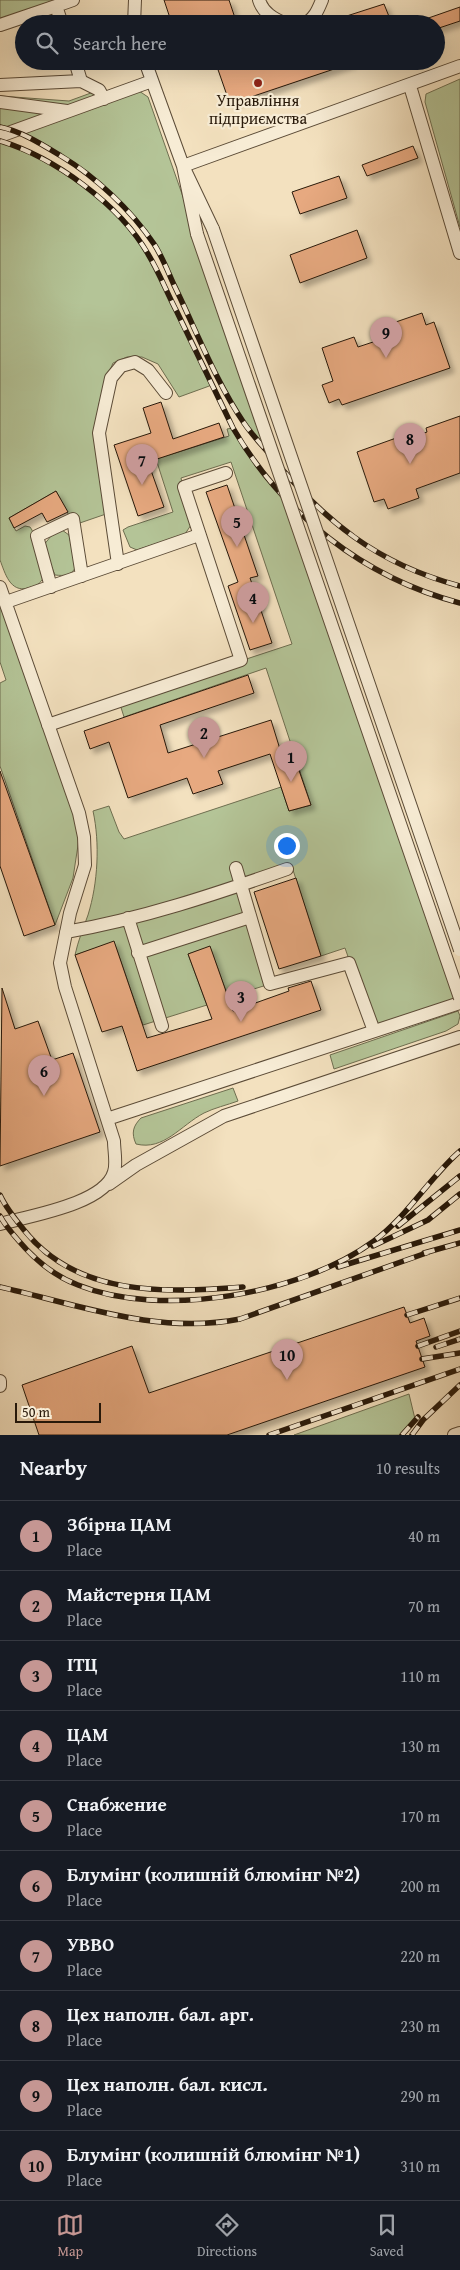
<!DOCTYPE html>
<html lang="en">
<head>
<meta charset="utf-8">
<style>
	:root { --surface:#171b24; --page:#20242c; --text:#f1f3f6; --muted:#9ea1a6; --line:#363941; --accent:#c59692 }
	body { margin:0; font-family:"Gentium Book Plus",serif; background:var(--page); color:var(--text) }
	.scale { position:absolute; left:15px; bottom:12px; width:86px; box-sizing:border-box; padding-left:5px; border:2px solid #28190a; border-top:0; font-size:14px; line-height:18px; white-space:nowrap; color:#28190a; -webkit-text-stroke:4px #f7ecd5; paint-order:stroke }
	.you { position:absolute; left:286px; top:845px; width:18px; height:18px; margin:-12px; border:4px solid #fff; border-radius:50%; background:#1a73e8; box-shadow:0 0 0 8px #1a73e833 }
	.badge { display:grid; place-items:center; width:32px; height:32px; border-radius:50%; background:var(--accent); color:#111; font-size:16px; font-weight:700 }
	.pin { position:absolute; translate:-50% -41px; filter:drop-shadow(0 1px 2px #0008) }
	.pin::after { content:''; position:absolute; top:26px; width:18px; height:15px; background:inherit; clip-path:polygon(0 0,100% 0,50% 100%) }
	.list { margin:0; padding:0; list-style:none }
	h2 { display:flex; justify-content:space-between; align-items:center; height:65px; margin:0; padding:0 20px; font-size:21px }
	h2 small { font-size:16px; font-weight:400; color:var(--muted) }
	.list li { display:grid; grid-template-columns:32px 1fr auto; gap:15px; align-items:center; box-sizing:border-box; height:70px; padding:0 20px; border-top:1px solid var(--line) }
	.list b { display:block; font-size:19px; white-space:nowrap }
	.list p { margin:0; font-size:16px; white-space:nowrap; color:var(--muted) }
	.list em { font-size:16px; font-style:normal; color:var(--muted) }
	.icon { flex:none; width:28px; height:28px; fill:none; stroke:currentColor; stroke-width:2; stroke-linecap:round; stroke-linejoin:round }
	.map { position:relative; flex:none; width:460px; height:1435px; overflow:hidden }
	.search { position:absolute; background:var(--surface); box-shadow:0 5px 20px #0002; left:15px; right:15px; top:15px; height:55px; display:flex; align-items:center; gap:12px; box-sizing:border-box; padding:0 18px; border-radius:28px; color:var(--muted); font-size:19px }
	.sheet { height:765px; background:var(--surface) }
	nav { display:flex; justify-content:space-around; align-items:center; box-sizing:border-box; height:70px; border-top:1px solid var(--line); background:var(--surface); font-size:14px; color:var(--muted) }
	nav a { display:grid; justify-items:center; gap:2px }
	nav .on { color:var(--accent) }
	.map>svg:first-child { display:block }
</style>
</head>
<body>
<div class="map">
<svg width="460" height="1435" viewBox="0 0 460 1435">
	<defs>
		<filter id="shadow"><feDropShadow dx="4.5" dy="4.5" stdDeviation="2.5" flood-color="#0004"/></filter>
	</defs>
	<rect width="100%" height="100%" fill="#f3e1bf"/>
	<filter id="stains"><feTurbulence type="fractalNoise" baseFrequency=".004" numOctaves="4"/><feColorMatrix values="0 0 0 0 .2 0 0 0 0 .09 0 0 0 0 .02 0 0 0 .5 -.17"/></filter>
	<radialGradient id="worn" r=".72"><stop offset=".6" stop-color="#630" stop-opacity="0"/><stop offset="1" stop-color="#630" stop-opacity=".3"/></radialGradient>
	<path fill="#b4c497" stroke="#6e6e50" d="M0 0H62L0 22Z
		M460 79V227L425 102 426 94Z
		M99 90 104 99 139 91 148 97 276 462 244 424 228 397 154 244 113 194 74 164 26 137 0 127V96L69 101Z
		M0 141C57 158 114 202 147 252 156 265 162 282 169 296 183 326 198 356 212 385L179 397 158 364 142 357H127L113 363 106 380 99 404 106 514 74 525 56 491 9 518 16 531 25 526 30 527 32 530 44 577C40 584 36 586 28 588 10 593 5 573 0 560Z
		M233 428C249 455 267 480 290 502L460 998 374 1031 345 948 321 956 293 870 240 886 270 984 228 997 210 947 188 954 207 1005 143 1025 114 942 75 955C78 941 83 929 88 915 98 883 100 843 93 811L109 806 119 832 124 839 281 787 289 811 311 805 266 668 124 717 119 701 292 644 231 462 181 478 191 525 185 534 137 550 130 547 123 530 128 527 173 512 156 459 229 436 227 429Z
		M62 530 69 535 76 566C72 576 64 576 55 575L43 546 51 536Z
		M0 587 80 832 73 878 55 925 0 766V683L6 680 0 662Z
		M458 1011 460 1016 458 1024 446 1031 334 1069 330 1055Z
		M233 1088 238 1101C227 1105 214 1108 204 1113 181 1125 164 1151 136 1144 131 1133 133 1126 141 1118Z
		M409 1394 415 1419 402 1435H294Z"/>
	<path fill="#e7a980" stroke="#28190a" filter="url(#shadow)" d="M164 0H229L235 18 231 19 232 24H172Z
		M384 4 392 24H329L328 22Z
		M460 7V21L436 29V24H417V22Z
		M215 61H352V63L230 104Z
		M413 146 418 158 367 176 362 165Z
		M339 176 347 198 300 214 292 192Z
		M357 230 367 258 300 283 290 255Z
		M422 313 426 325 434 322 450 368 342 405 339 399 329 403 322 385 333 381 322 348 354 337 358 347 394 335 390 324Z
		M161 402 173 439 219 423 224 437 148 462 164 507 138 516 114 445 151 433 143 408Z
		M460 416V473L416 489 419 498 388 509 384 499 374 502 357 452 399 437 401 442 427 432 426 428Z
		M227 485 258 576 250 578 272 643 250 650 228 586 238 582 206 492Z
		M56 491 68 512 47 522 42 513 14 528 9 518Z
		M248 675 254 693 160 725 168 753 271 720 283 759 294 756 311 805 289 811 270 754 218 771 223 784 193 794 187 778 128 798 109 742 90 749 84 731Z
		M0 771 55 925 24 936 0 866Z
		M296 878 321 956 279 969 254 892Z
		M114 941 147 1038 212 1019 188 954 210 946 233 1011 289 991 288 988 311 981 321 1010 137 1071 122 1026 102 1032 75 955Z
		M2 988 15 1029 38 1021 52 1060 73 1053 100 1132 0 1166Z
		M404 1307 410 1323 424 1318 430 1336 416 1341 425 1367 227 1435H39L22 1385 132 1346 149 1393Z"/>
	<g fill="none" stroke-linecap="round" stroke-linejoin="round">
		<defs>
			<path id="minor" d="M259 0C263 13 274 19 286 24
				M62 24 56 6 73 0
				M134 24 135 0
				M303 24C314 20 318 10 322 0
				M0 25 56 6
				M75 61 81 81
				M145 61 183 166 213 229
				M0 85 81 81 99 90 104 99
				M410 86 460 253
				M0 102 67 111
				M0 136 152 81
				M197 234 183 166 460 66
				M118 564 99 433 111 378 121 366 135 362 148 370 166 393
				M0 587 79 813 84 837 85 865 70 913 60 963 65 987 114 1141C114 1151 117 1163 114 1172 105 1204 29 1216 0 1224
				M51 587 37 536 73 519 82 576
				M6 602 199 535
				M48 725 241 660 184 487 226 473
				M236 868 270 984 349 963 374 1031
				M128 918 162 1026
				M66 932C141 919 216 894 287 869
				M138 953 250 917
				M107 1119 460 1003
				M109 1184 136 1165 224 1116 460 1037
				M0 1381V1386
				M454 1435 460 1433"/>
		</defs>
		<use href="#minor" stroke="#5b4b37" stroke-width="14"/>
		<use href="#minor" stroke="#f7ecd5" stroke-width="12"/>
		<defs>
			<path id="rail" d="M0 127C21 131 43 145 61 156 96 177 131 210 154 244 162 256 168 272 174 285 195 328 217 384 244 423 252 435 262 445 271 456 324 521 377 564 460 586
				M0 141C54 157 120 205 148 254 159 272 167 293 177 312 195 350 214 389 233 428 282 513 364 578 460 603
				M0 1195C6 1208 15 1219 24 1230 77 1297 165 1293 243 1287
				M0 1216C5 1225 11 1232 18 1240 34 1259 54 1276 78 1285 162 1319 302 1294 374 1241 408 1216 429 1178 460 1151
				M398 1226 460 1176
				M373 1246 428 1220 460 1194
				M424 1253 460 1243
				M338 1267 460 1230
				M0 1287C79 1305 158 1335 240 1319L429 1252
				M407 1315 460 1298
				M418 1346 460 1331
				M436 1347 460 1339
				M422 1359 460 1353
				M269 1435 460 1369
				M402 1435 418 1417
				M412 1435 423 1420 460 1385"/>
		</defs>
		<use href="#rail" stroke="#28190a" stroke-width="5.5"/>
		<use href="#rail" stroke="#f7ecd5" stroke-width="4" stroke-dasharray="11" stroke-linecap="butt"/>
		<defs>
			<path id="minor-bridge" d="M213 229 460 950
				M197 234 460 998"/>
		</defs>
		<use href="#minor-bridge" stroke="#5b4b37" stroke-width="14" stroke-linecap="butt"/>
		<use href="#minor-bridge" stroke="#f7ecd5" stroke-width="12"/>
	</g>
	<circle fill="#8f2418" stroke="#f7ecd5" stroke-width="2" cx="258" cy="83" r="5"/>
	<g text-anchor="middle" stroke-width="4.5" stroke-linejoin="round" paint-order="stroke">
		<g font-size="16" fill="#28190a" stroke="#f7ecd5">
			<text x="258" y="106">Управління<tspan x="258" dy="18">підприємства</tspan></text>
		</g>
	</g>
	<rect width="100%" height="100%" filter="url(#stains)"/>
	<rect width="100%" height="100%" fill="url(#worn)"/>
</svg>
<div class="scale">50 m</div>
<div class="you"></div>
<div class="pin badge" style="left:291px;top:782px">1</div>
<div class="pin badge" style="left:204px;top:758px">2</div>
<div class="pin badge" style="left:241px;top:1022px">3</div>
<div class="pin badge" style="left:253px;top:623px">4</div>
<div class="pin badge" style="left:237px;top:547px">5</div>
<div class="pin badge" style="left:44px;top:1096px">6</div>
<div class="pin badge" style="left:142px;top:485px">7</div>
<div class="pin badge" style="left:410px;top:464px">8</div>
<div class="pin badge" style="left:386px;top:358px">9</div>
<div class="pin badge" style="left:287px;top:1380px">10</div>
<div class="search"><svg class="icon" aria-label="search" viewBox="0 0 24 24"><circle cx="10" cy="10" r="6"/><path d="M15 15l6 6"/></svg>Search here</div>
</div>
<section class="sheet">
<h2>Nearby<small>10 results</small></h2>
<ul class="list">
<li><span class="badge">1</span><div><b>Збірна ЦАМ</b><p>Place</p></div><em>40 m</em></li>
<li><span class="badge">2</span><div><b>Майстерня ЦАМ</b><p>Place</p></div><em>70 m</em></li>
<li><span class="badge">3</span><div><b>ІТЦ</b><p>Place</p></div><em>110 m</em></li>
<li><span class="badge">4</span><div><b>ЦАМ</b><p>Place</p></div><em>130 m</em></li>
<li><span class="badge">5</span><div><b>Снабжение</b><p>Place</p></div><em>170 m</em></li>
<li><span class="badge">6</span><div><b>Блумінг (колишній блюмінг №2)</b><p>Place</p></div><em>200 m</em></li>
<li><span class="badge">7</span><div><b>УВВО</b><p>Place</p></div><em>220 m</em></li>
<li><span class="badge">8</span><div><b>Цех наполн. бал. арг.</b><p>Place</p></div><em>230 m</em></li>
<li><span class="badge">9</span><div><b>Цех наполн. бал. кисл.</b><p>Place</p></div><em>290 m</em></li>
<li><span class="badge">10</span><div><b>Блумінг (колишній блюмінг №1)</b><p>Place</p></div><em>310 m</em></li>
</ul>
</section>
<nav>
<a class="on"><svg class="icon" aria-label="map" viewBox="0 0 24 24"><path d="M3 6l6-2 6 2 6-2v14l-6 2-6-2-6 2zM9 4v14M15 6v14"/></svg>Map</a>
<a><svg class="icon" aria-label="directions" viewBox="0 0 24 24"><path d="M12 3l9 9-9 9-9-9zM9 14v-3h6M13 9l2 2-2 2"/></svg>Directions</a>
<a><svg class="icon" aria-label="saved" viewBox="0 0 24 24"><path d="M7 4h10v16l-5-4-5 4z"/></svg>Saved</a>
</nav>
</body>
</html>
